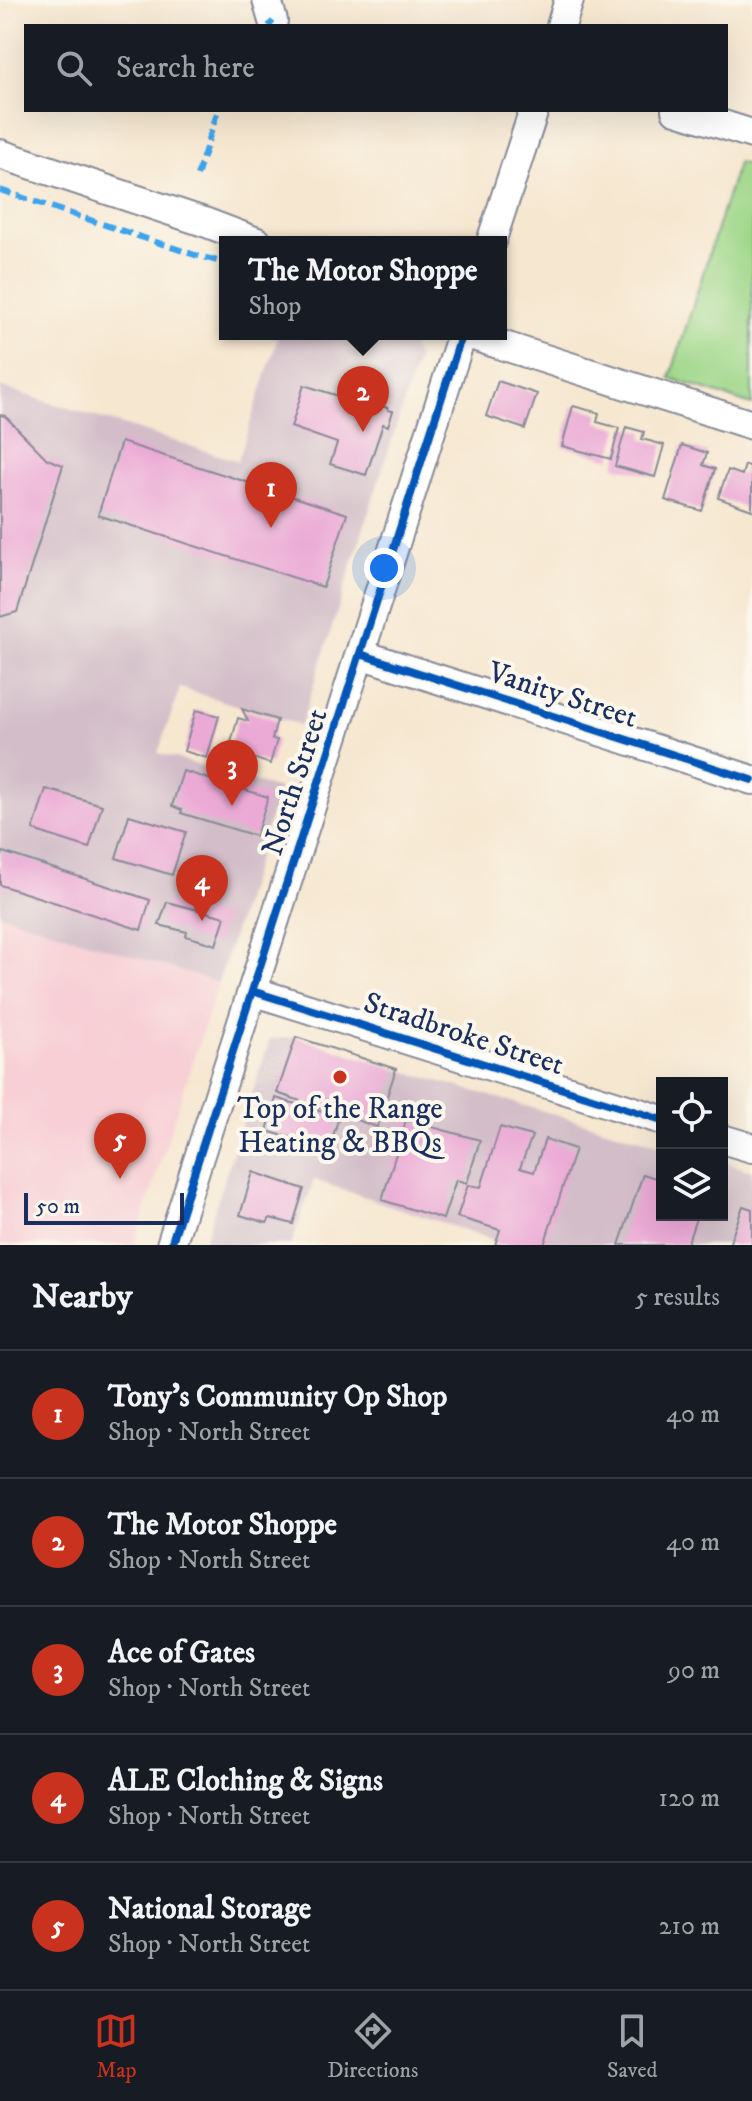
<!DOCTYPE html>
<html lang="en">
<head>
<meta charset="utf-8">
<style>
	:root { --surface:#171b24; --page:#20242c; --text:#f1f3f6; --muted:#9ea1a6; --line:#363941; --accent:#c8321e }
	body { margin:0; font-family:"IM FELL DW Pica",serif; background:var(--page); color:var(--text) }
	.controls { position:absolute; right:24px; bottom:24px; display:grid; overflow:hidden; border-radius:0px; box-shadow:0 8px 32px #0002 }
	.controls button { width:72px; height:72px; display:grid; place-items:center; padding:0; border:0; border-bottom:2px solid var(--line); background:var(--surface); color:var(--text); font:40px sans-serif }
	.scale { position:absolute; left:24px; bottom:20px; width:160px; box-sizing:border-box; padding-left:8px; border:4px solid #1b2f5e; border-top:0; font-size:22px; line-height:28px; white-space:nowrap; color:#1b2f5e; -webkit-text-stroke:6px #fbf7ec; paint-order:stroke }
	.you { position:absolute; left:384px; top:568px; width:28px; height:28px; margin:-20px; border:6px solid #fff; border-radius:50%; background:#1a73e8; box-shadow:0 0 0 12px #1a73e833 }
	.badge { display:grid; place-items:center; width:52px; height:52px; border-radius:50%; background:var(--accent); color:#fff; font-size:26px; font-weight:700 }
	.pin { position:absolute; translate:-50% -66px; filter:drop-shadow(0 2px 4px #0008) }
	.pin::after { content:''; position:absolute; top:42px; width:28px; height:24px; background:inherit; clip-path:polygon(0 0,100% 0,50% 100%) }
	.popup { position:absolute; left:219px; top:236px; width:288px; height:104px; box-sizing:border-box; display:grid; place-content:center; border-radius:0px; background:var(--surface); filter:drop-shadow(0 2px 6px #0005); font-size:26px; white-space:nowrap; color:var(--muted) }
	.popup b { font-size:30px; color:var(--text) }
	.popup::after { content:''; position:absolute; left:50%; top:100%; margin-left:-16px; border:16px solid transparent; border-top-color:var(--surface) }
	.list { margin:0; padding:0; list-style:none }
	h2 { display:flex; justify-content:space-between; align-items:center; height:104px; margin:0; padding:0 32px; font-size:34px }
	h2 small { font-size:26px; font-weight:400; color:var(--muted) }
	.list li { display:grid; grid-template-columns:52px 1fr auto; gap:24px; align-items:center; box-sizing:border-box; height:128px; padding:0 32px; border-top:2px solid var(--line) }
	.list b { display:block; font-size:30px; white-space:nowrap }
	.list p { margin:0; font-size:26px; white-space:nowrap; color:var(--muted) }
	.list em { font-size:26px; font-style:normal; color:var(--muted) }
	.icon { flex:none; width:44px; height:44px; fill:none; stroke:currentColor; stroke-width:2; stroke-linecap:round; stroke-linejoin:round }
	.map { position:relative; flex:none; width:752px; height:1245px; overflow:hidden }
	.search { position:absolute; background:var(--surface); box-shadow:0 8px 32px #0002; left:24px; right:24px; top:24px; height:88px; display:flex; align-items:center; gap:20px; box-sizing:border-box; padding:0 28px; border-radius:0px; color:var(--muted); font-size:30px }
	.sheet { height:744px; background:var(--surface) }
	nav { display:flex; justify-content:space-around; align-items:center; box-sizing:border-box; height:112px; border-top:2px solid var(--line); background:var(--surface); font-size:22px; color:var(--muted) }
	nav a { display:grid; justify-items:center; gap:4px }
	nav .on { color:var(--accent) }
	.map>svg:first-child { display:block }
</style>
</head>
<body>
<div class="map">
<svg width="752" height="1245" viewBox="0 0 752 1245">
	<rect width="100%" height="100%" fill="#fbf7ec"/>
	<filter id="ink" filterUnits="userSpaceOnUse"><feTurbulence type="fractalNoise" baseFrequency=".0125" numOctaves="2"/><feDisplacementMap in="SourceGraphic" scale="16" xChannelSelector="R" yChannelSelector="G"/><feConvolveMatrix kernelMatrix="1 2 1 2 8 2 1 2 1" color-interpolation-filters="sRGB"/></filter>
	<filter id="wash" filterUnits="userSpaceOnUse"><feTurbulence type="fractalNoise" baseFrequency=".006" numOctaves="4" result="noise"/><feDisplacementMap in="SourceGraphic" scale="32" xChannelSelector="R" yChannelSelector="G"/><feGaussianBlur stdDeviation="1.8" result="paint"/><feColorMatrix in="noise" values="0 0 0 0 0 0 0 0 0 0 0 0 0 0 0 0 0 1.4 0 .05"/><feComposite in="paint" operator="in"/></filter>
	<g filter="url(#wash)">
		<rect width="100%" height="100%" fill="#f6e7d0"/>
		<path fill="#f7cfd5" d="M0 914 218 983 134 1245H0Z"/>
		<path fill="#d2bdc8" d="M279 334H388L408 341 418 357 301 725 180 688 158 753 279 789 218 983 0 914V387L238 461Z
			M297 1037 396 1069 662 1145V1215H722V1162L752 1171V1245H509L314 1180 291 1245H203L270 1039Z"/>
		<path fill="#9fd789" stroke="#5d8374" stroke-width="2" d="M738 162 752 167V405L670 378Z"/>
		<g id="blocks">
			<path fill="#ebaad5" d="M498 381 537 394 525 429 486 416Z
				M304 385 351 400 352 398 360 399 388 408V410L393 411 388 426 383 424 366 475 330 464 337 443 291 427Z
				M573 406 599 413 597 422 619 428 611 459 562 446Z
				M0 415 5 416 47 459 63 465 17 612 0 617Z
				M626 427 644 432 642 439 664 445 655 477 615 466Z
				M121 442 347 514 323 587 98 515Z
				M682 445 707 453 703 465 715 469 702 511 665 500Z
				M745 465 752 467V510L718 498 728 470 742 475Z
				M242 709 277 720 272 739 277 740 270 764 230 750 231 746H230L238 718 248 721Z
				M196 710 219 716 207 758 184 751Z
				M183 771 268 797 256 836 181 813 182 810 172 806Z
				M46 789 102 805 89 848 33 830Z
				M129 815 186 832 172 875 116 858Z
				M3 852 150 900 141 930 0 885V863Z
				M167 902 225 917 216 945 186 936 187 932 159 925Z
				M296 1037 396 1069 377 1127 277 1093Z
				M276 1098 339 1117 329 1149 267 1131Z
				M406 1120 480 1140 467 1183 456 1180 443 1219 382 1200Z
				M500 1127 532 1136 520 1168 534 1172 545 1139 575 1149 544 1245H495L500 1230 457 1217 468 1185 481 1187Z
				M253 1172 304 1189 293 1224 270 1218 267 1223 240 1215Z
				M643 1174 662 1180V1215H697L687 1245H619Z
				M743 1206 752 1209V1245H729Z"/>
		</g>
	</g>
	<g filter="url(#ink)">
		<use href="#blocks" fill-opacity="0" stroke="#888b97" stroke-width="2"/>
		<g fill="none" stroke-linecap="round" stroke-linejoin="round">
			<defs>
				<path id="minor" d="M267 0 273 21
					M561 26 569 0
					M676 110 752 134
					M0 154 207 223 257 242
					M491 242 534 110
					M467 334 752 425
					M360 654 752 780
					M252 991 662 1120
					M722 1139 752 1148
					M171 1245 462 334"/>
			</defs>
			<use href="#minor" stroke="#888b97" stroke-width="32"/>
			<use href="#minor" stroke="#fff" stroke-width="28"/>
			<path stroke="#3da3ed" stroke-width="6" stroke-dasharray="12 6" stroke-linecap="butt" d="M269 26 273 21
				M197 176 218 110
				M0 190 195 255 225 263"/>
			<defs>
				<path id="cycleway" d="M360 654 752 780
					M252 991 662 1120
					M171 1245 462 334"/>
			</defs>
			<use href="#cycleway" stroke="#fbf7ec" stroke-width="13"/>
			<use href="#cycleway" stroke="#0057b8" stroke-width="8"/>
		</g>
	</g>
	<circle fill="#c8321e" stroke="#fbf7ec" stroke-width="3" cx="340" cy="1077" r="8"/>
	<g text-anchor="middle" stroke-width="8" stroke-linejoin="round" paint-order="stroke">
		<g font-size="30" fill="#1b2f5e" stroke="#fbf7ec">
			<text transform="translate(563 694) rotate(18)" y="10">Vanity Street</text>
			<text transform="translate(294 782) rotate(-72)" y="10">North Street</text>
			<text transform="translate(464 1033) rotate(18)" y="10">Stradbroke Street</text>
		</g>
		<g font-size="30" fill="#1b2f5e" stroke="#fbf7ec">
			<text x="340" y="1118">Top of the Range<tspan x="340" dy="34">Heating &amp; BBQs</tspan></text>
		</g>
	</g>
</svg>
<div class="controls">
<button><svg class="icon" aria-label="locate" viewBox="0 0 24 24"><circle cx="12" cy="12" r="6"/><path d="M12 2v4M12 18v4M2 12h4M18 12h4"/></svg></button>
<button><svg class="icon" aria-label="layers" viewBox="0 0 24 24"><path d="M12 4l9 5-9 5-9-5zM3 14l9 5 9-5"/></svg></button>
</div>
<div class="scale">50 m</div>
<div class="you"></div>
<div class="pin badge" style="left:271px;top:528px">1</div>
<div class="pin badge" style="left:363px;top:432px">2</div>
<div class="popup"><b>The Motor Shoppe</b>Shop</div>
<div class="pin badge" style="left:232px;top:806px">3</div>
<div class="pin badge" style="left:202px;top:921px">4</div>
<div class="pin badge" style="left:120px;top:1179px">5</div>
<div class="search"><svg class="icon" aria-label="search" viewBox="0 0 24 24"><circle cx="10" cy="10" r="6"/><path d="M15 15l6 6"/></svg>Search here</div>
</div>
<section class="sheet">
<h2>Nearby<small>5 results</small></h2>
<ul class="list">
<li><span class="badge">1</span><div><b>Tony's Community Op Shop</b><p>Shop · North Street</p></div><em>40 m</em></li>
<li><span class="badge">2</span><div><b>The Motor Shoppe</b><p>Shop · North Street</p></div><em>40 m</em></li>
<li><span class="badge">3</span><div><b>Ace of Gates</b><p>Shop · North Street</p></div><em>90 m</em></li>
<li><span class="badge">4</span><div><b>ALE Clothing &amp; Signs</b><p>Shop · North Street</p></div><em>120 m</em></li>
<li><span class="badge">5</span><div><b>National Storage</b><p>Shop · North Street</p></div><em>210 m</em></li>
</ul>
</section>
<nav>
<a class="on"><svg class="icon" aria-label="map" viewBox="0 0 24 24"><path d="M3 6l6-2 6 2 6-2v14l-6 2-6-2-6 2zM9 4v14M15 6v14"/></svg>Map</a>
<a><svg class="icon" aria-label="directions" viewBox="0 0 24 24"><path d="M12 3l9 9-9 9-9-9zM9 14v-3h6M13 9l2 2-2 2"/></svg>Directions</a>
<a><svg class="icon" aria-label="saved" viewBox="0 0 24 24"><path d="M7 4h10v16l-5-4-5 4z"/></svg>Saved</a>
</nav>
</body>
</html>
